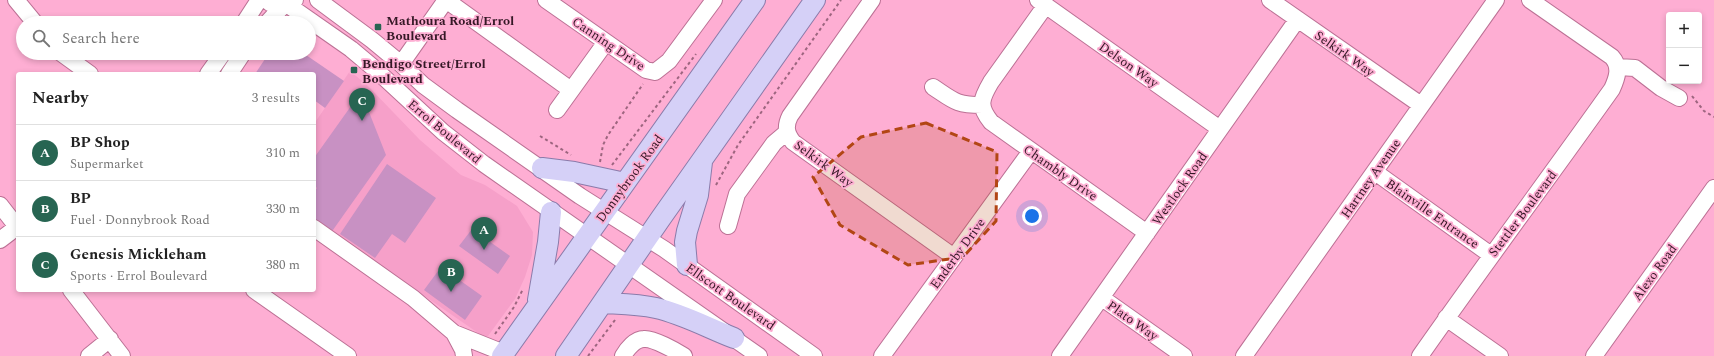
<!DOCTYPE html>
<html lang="en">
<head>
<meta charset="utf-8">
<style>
	:root { --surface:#fff; --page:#f2f2f2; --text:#222; --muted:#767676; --line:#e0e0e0; --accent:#276552 }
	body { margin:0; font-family:Spectral,serif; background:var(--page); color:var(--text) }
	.controls { position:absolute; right:12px; top:12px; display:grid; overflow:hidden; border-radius:4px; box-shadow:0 2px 6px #0003 }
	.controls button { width:36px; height:36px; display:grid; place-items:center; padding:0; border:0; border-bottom:1px solid var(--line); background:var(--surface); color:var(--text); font:20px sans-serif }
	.you { position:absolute; left:1032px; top:216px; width:14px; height:14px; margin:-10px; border:3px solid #fff; border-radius:50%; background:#1a73e8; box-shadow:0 0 0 6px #1a73e833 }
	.badge { display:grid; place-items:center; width:26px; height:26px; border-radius:50%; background:var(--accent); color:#fff; font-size:13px; font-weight:700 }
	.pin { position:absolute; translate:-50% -33px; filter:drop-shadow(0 1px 2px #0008) }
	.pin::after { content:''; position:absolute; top:21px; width:14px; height:12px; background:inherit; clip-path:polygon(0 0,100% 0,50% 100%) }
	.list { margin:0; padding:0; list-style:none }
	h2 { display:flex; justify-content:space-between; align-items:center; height:52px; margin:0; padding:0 16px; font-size:17px }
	h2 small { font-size:13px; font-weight:400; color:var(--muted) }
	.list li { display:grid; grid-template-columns:26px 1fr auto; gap:12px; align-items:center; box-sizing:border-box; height:56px; padding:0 16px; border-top:1px solid var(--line) }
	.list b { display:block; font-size:15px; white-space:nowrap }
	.list p { margin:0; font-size:13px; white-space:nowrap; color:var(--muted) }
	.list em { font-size:13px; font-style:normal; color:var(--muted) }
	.icon { flex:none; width:22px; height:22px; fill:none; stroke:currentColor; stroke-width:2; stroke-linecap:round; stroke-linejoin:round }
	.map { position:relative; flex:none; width:1714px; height:356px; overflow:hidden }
	.search { position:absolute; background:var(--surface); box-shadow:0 2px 6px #0003; left:16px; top:16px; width:300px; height:44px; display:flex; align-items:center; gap:10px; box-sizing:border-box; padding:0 14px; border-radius:22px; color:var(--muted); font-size:15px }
	.panel { position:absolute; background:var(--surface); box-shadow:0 2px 6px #0003; left:16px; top:72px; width:300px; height:220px; border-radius:4px }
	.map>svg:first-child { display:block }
</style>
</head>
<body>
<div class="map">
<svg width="1714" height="356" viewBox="0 0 1714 356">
	<rect width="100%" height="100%" fill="#feaed3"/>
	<path fill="#f6a0c9" d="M350 71 367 85 420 140 461 175 485 185 517 206 533 232 532 255 525 277 515 299 488 336 484 337 314 220V124Z"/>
	<path fill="#c891c3" d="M269 53H308L306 55 344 81 325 108 314 100V74H255Z
		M356 99 367 107 386 155 328 237 314 227V191L317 188 314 186V158Z
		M387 164 436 198 405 243 392 234 375 258 340 234Z
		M472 229 510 256 498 274 459 246Z
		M441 267 482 296 465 320 424 290Z"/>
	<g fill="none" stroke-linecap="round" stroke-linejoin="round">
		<defs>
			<path id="minor" d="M16 0 35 23
				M266 0C275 8 286 9 295 0
				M318 0 372 40 401 64 423 85 457 110 580 196 664 249 814 356
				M446 0 571 90
				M546 0 646 70 655 72 669 61 714 0
				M872 0 790 116C785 126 786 133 793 142L954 257
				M1038 0 1220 129
				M1270 0 1421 105
				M288 5 351 49 376 70 443 132 484 164 759 356
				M1046 5 991 82C981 99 978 106 991 122L1147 233
				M244 23 259 0
				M267 23 282 7
				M61 53 90 74
				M401 64 446 0
				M1618 67 1635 68 1661 88 1679 98
				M208 74 223 53
				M229 74 243 53
				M933 87C954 101 956 105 982 105
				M557 110 606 42
				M1375 172 1491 255
				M0 205 18 228
				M728 226 737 194 774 143 787 132
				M314 228 413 298 454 333 463 350 464 356
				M0 240 17 227
				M71 290 122 356
				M254 290 348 356
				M1102 298 1184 356
				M1446 318 1500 356
				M454 333 504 353
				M89 356 110 339
				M623 356C627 349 635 339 644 339 653 338 676 351 684 356
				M882 356 1031 151
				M1060 356 1297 20
				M1244 356 1496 0
				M1420 356C1483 266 1548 179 1612 89 1617 78 1621 67 1612 57L1530 0
				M1594 356 1714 188"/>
			<path id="major" d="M542 168 574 172 625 183
				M687 265 685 242 687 231 698 195 702 162
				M538 300 548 242 551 212
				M603 303C621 304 638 304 656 308 683 314 708 328 734 338
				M502 356 755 0
				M566 356 661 218 815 0"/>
		</defs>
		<use href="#minor" stroke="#bc7195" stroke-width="18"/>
		<use href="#major" stroke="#8b7baa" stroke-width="22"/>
		<path stroke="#9d657f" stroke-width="2" stroke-dasharray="3 3" stroke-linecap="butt" d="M1692 96 1704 111 1714 117
			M540 136 571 155
			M600 162 603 145 608 135 643 84
			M612 165 696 54
			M716 185 738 145 841 0
			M495 334 514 307 523 289
			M588 356 615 320"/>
		<use href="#minor" stroke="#fff" stroke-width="16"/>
		<use href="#major" stroke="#d5d0f7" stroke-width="20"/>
	</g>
	<path fill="#b24614" fill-opacity="0.2" stroke="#b24614" stroke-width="3" stroke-dasharray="8 5" stroke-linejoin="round" d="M926 123 997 152 996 221 963 257 908 265 840 225 813 177 861 137Z"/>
	<g fill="#276552" stroke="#feaed3" stroke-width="1.5">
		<rect x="374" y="23" width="8" height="8" rx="2"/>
		<rect x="350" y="66" width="8" height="8" rx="2"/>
	</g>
	<g text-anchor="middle" stroke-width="3.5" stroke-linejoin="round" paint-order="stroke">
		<g font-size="13" font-weight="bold" fill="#351826" stroke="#feaed3" text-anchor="start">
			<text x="386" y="25">Mathoura Road/Errol<tspan x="386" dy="15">Boulevard</tspan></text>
			<text x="362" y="68">Bendigo Street/Errol<tspan x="362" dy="15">Boulevard</tspan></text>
		</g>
		<g font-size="13" fill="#351826" stroke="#feaed3">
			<text transform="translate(609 43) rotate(34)" y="5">Canning Drive</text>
			<text transform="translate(1345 53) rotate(35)" y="5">Selkirk Way</text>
			<text transform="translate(1129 64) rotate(35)" y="5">Delson Way</text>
			<text transform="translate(445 131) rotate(40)" y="5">Errol Boulevard</text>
			<text transform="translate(824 163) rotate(36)" y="5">Selkirk Way</text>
			<text transform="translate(1061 172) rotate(35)" y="5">Chambly Drive</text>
			<text transform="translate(629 178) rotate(-54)" y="5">Donnybrook Road</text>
			<text transform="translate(1370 178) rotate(-55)" y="5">Hartney Avenue</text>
			<text transform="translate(1179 188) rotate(-55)" y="5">Westlock Road</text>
			<text transform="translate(1433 213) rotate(35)" y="5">Blainville Entrance</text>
			<text transform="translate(1522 213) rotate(-53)" y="5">Stettler Boulevard</text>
			<text transform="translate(957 253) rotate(-54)" y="5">Enderby Drive</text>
			<text transform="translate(1654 272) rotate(-54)" y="5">Alexo Road</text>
			<text transform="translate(731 296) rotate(35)" y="5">Ellscott Boulevard</text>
			<text transform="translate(1133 320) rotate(35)" y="5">Plato Way</text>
		</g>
	</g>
</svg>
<div class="controls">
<button>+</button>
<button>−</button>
</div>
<div class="you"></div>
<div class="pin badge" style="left:484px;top:250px">A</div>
<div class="pin badge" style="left:451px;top:292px">B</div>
<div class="pin badge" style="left:362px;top:121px">C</div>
<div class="search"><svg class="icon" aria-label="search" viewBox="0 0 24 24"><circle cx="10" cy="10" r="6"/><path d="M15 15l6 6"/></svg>Search here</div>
<section class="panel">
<h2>Nearby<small>3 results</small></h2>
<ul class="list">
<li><span class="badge">A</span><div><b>BP Shop</b><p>Supermarket</p></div><em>310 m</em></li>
<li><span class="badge">B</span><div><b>BP</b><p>Fuel · Donnybrook Road</p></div><em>330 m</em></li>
<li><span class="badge">C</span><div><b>Genesis Mickleham</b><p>Sports · Errol Boulevard</p></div><em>380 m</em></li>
</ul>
</section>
</div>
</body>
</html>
